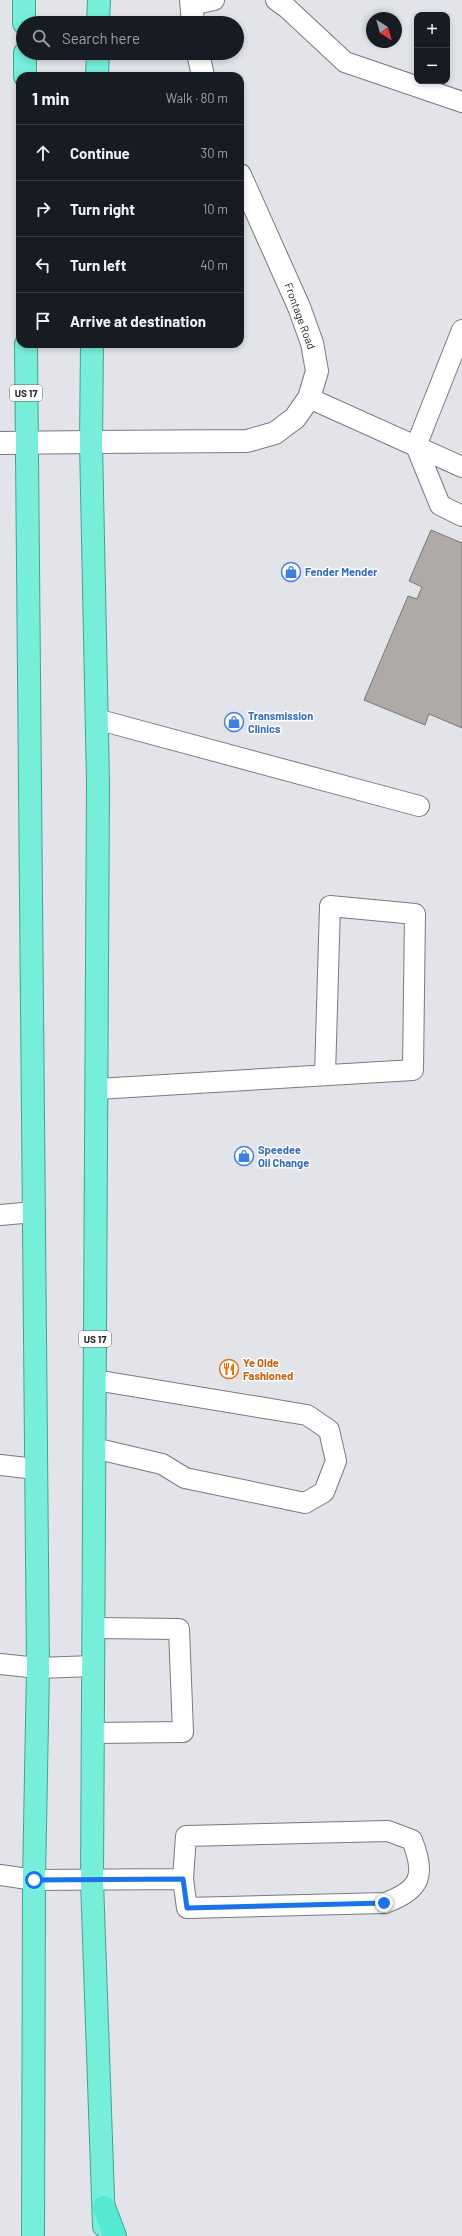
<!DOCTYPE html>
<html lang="en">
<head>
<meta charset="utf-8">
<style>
	:root { --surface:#171b24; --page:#20242c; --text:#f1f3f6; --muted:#9ea1a6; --line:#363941 }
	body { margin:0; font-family:Barlow,sans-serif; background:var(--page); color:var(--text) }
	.controls { position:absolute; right:12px; top:12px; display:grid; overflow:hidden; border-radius:8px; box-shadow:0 2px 6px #0003 }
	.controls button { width:36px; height:36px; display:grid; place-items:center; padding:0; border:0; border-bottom:1px solid var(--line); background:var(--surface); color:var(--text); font:20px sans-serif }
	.compass { position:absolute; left:366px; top:12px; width:36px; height:36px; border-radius:50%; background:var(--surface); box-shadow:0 2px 6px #0003; rotate:143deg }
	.stop { position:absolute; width:12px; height:12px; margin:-9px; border:3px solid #1a73e8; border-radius:50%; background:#fff }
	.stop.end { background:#1a73e8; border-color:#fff; box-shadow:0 1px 4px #0008 }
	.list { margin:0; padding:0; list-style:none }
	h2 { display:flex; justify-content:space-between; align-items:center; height:52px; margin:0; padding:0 16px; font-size:17px }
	h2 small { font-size:13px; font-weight:400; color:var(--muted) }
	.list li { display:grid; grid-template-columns:26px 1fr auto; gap:12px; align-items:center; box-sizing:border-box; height:56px; padding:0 16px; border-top:1px solid var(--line) }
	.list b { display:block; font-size:15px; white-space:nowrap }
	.list em { font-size:13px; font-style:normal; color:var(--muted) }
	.icon { flex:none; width:22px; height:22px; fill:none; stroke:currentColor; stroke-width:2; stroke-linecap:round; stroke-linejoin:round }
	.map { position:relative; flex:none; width:462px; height:2236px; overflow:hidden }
	.search { position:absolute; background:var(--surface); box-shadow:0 2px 6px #0003; left:16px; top:16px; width:228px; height:44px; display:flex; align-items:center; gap:10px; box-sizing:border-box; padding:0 14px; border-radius:22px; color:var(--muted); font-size:15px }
	.panel { position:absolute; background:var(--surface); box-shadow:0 2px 6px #0003; left:16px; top:72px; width:228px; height:276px; border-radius:12px }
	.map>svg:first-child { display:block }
</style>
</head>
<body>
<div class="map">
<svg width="462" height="2236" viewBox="0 0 462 2236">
	<rect width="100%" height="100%" fill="#e3e4e9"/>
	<path fill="#afaaa7" stroke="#7b7774" d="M431 530 462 543V728L429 714 425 725 364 700 408 596 417 599 422 587 409 581Z"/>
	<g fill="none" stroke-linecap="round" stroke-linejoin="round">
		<defs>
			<path id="service" d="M276 0 287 8 345 62 462 102
				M191 5 214 0
				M462 330 416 446 440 505 462 516
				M309 398 462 467
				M96 719 419 806
				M97 1089 413 1070 415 914 330 906 325 1075
				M0 1215 34 1212
				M94 1448 162 1464 185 1478 305 1503 324 1492 336 1461 329 1430 307 1415 95 1380
				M0 1465 36 1469
				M0 1664 38 1668 93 1666
				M93 1733 183 1732 179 1629 93 1628
				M388 1831 412 1840C426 1875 421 1890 385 1903L187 1908 183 1879 186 1836Z
				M0 1875 34 1880 183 1879"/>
			<path id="minor" d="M191 0 193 23
				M198 53 203 76
				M91 442 247 441 275 433 295 418 309 398 317 371 312 343 299 307 240 175"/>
			<path id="tertiary" d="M0 443 91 442"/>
			<path id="trunk" d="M24 0V23
				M98 23 99 0
				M25 53V76
				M97 76 98 53
				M26 344 38 1668 34 1880 33 2236
				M92 344 91 442 98 783 92 1881 104 2226"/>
			<path id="motorway" d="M104 2207 115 2236"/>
		</defs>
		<use href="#service" stroke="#79797e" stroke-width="22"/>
		<use href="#minor" stroke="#79797e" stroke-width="24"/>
		<use href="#tertiary" stroke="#79797e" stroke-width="24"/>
		<use href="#trunk" stroke="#42a394" stroke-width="24"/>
		<use href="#motorway" stroke="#42a394" stroke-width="24"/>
		<use href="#service" stroke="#fff" stroke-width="20"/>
		<use href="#minor" stroke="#fff" stroke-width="22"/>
		<use href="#tertiary" stroke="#fff" stroke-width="22"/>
		<use href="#trunk" stroke="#76eeda" stroke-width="22"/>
		<use href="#motorway" stroke="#54e9d1" stroke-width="22"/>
	</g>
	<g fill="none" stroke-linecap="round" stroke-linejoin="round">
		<path stroke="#1a73e8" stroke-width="5" d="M34 1880 183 1879 187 1908 384 1903"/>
	</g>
	<defs>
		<symbol id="shop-ring" viewBox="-11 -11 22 22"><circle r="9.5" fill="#fff" stroke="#3f7fe0" stroke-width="1.5"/><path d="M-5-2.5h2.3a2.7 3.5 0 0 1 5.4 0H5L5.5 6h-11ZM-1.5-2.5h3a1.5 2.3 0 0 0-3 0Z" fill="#3f7fe0"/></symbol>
		<symbol id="restaurant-ring" viewBox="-11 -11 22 22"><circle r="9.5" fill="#fff" stroke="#e8710a" stroke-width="1.5"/><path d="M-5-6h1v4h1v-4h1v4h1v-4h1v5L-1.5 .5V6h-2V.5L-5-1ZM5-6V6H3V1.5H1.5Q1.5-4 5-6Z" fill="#e8710a"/></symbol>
	</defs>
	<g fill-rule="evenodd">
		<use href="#shop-ring" x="280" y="561" width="22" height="22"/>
		<use href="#shop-ring" x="223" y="711" width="22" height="22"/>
		<use href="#shop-ring" x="233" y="1145" width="22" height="22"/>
		<use href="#restaurant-ring" x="218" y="1358" width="22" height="22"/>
	</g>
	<g text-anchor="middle" stroke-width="3" stroke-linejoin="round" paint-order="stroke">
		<g fill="#fff" stroke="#646465" stroke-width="1">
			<rect x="10" y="385" width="32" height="16" rx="3"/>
			<rect x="79" y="1331" width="32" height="16" rx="3"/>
		</g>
		<g font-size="10" font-weight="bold" fill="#212123">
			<text x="26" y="397">US 17</text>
			<text x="95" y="1343">US 17</text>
		</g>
		<g font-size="11" fill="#212123" stroke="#fff">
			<text transform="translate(300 316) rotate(70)" y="4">Frontage Road</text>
		</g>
		<g font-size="11" font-weight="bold" fill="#366cbe" stroke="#fff" text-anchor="start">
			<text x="305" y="576">Fender Mender</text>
			<text x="248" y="720">Transmission<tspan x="248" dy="13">Clinics</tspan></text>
			<text x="258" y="1154">Speedee<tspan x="258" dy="13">Oil Change</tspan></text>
		</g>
		<g font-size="11" font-weight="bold" fill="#c56008" stroke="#fff" text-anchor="start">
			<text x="243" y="1367">Ye Olde<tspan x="243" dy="13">Fashioned</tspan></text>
		</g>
	</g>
</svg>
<div class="controls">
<button>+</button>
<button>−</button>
</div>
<svg class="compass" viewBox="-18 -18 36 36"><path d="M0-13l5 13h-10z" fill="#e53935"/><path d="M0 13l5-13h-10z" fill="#9ea1a6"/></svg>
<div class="stop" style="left:34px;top:1880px"></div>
<div class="stop end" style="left:384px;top:1903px"></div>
<div class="search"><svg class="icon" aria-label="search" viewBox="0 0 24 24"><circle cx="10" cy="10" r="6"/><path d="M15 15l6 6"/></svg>Search here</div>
<section class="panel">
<h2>1 min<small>Walk · 80 m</small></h2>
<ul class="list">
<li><svg class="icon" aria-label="ahead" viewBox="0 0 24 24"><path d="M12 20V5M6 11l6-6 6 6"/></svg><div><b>Continue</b></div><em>30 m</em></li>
<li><svg class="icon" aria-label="right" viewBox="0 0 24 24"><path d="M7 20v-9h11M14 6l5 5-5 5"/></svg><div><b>Turn right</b></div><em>10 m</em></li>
<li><svg class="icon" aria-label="left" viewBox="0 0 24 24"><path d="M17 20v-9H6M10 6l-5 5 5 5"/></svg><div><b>Turn left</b></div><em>40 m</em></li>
<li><svg class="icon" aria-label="arrive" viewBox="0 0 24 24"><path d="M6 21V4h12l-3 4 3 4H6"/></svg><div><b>Arrive at destination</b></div></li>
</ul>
</section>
</div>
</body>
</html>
